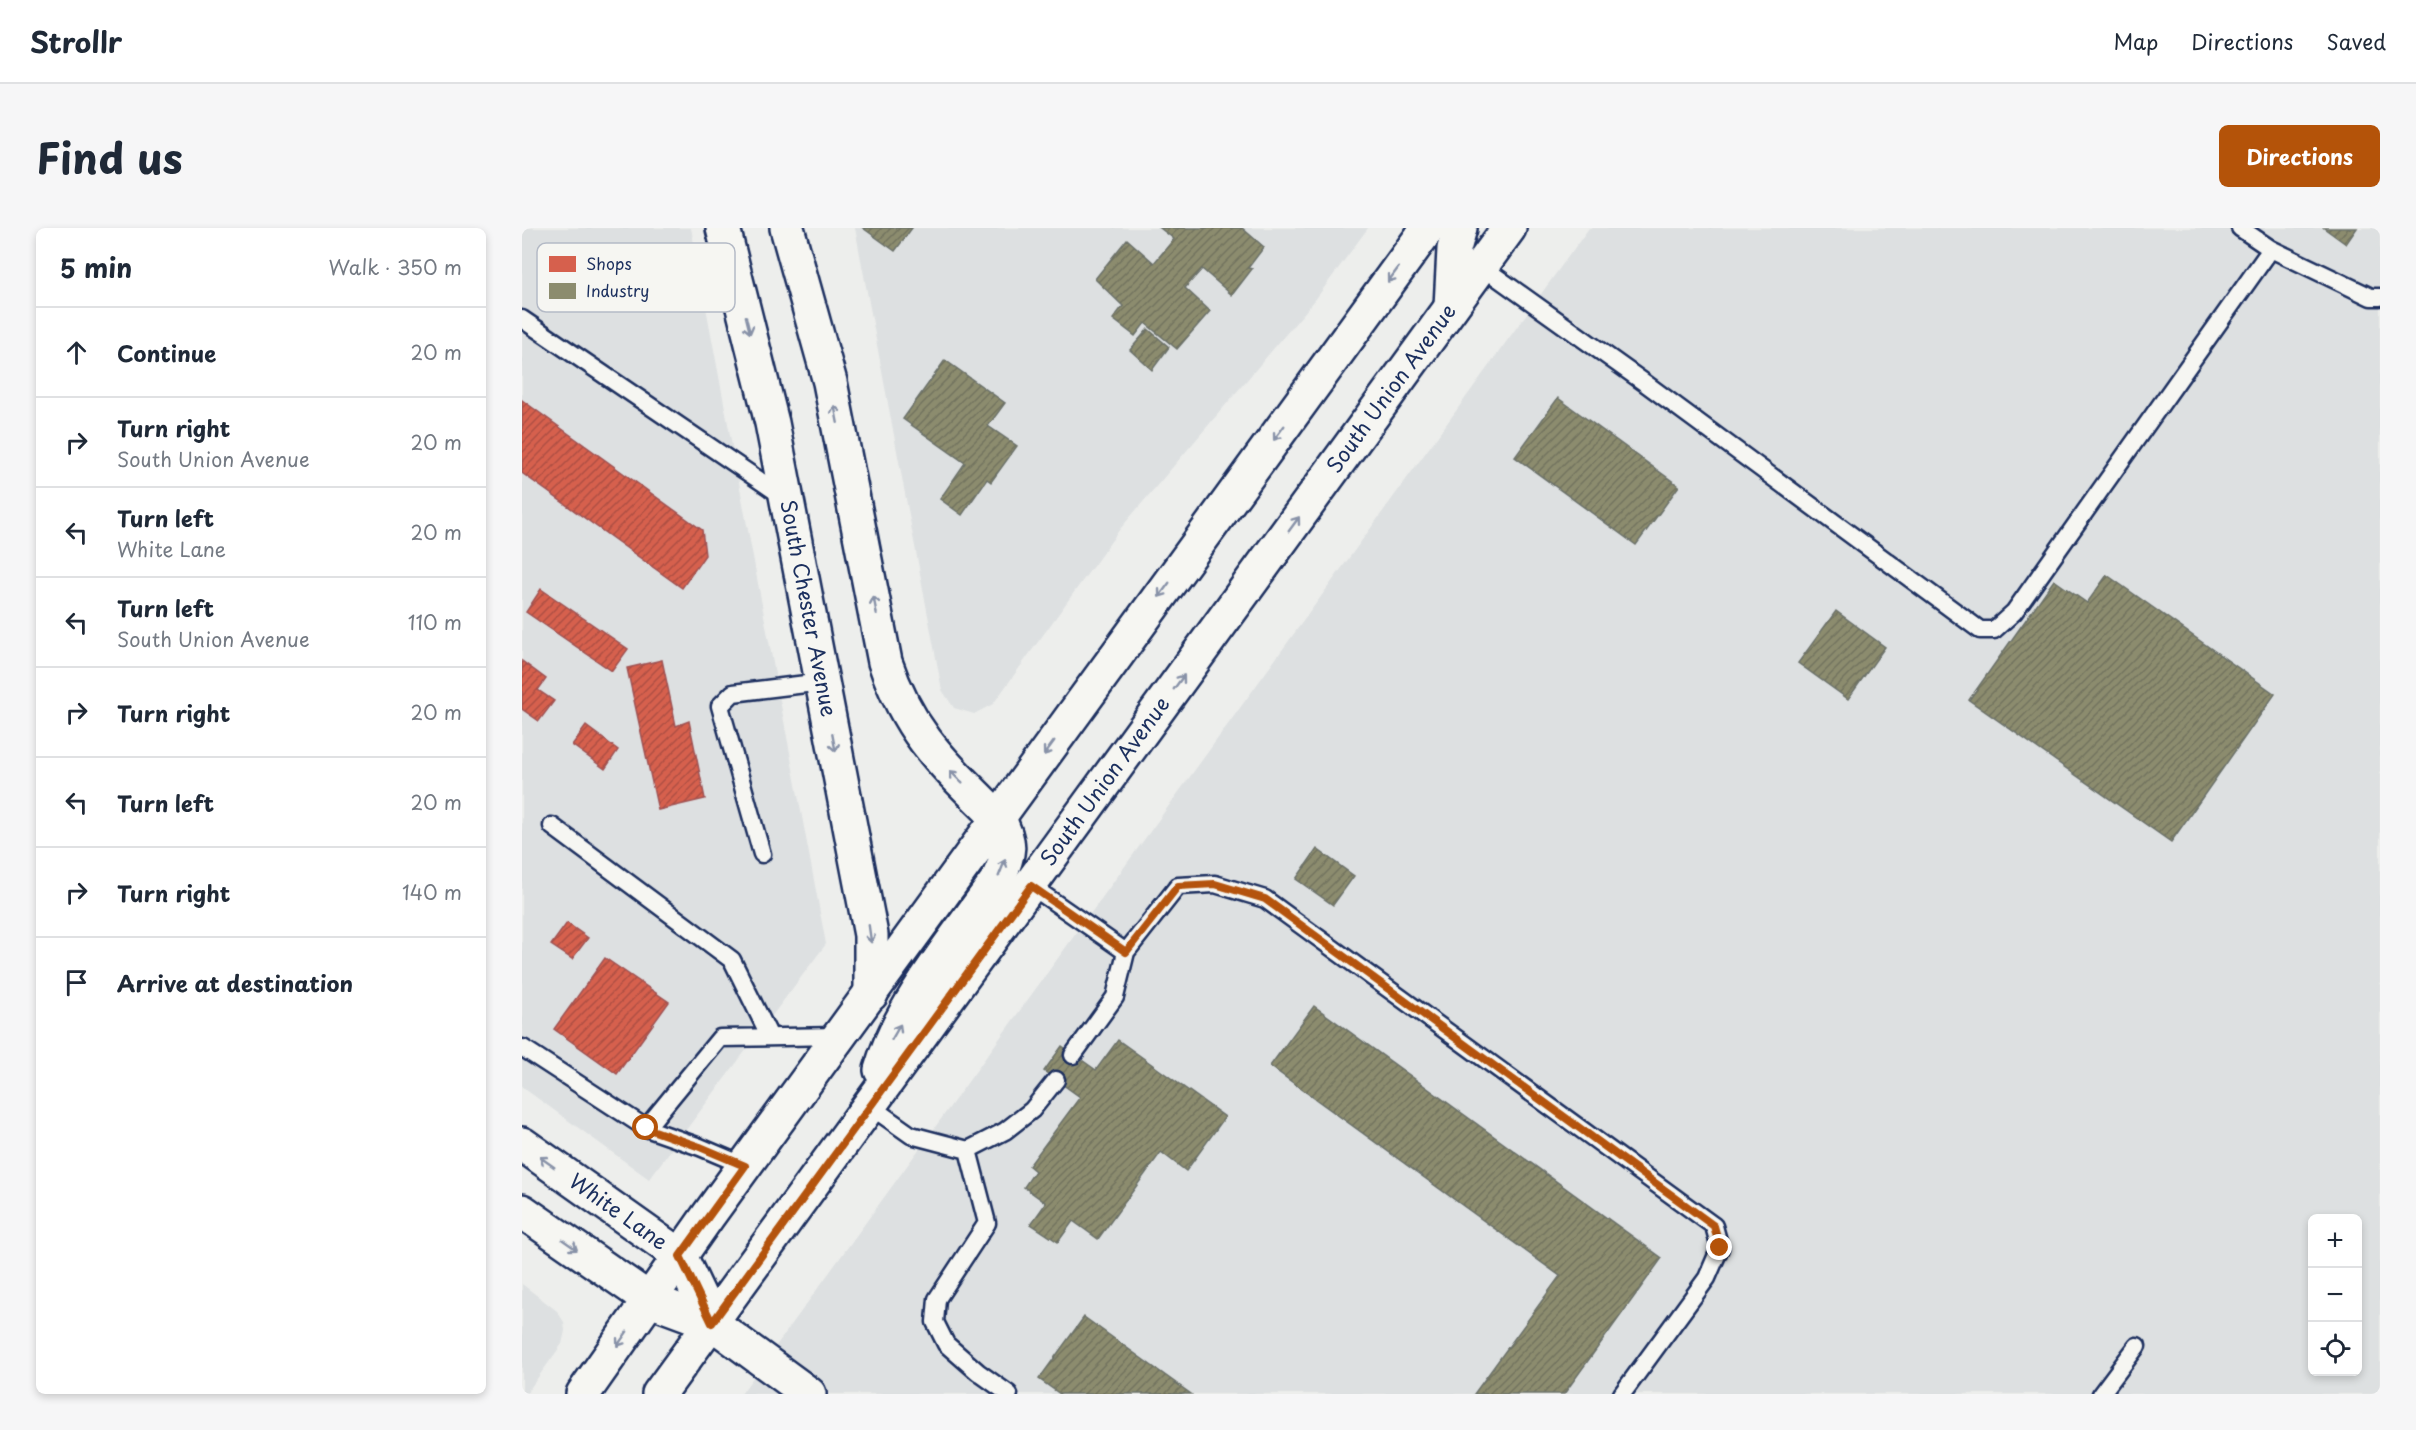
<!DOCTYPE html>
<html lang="en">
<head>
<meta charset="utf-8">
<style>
	:root { --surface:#fff; --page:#f6f6f7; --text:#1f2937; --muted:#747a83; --line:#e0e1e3; --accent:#b45309 }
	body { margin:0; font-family:"Playpen Sans",sans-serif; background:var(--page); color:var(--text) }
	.controls { position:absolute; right:18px; bottom:18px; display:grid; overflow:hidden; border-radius:9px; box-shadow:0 3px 9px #0003 }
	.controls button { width:54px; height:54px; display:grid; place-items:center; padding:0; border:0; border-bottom:2px solid var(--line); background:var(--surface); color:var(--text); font:30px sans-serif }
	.stop { position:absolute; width:18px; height:18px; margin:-14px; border:4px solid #b45309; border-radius:50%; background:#fff }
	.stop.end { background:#b45309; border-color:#fff; box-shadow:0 2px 6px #0008 }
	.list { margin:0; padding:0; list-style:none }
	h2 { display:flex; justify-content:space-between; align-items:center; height:78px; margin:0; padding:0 24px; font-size:26px }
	h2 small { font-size:20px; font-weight:400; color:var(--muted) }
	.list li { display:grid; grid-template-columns:39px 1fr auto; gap:18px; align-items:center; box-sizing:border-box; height:90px; padding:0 24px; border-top:2px solid var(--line) }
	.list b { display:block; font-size:22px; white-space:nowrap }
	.list p { margin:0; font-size:20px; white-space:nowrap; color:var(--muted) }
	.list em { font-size:20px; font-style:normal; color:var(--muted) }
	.icon { flex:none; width:33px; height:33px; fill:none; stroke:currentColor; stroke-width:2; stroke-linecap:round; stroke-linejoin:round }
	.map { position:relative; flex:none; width:1858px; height:1166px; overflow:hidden; border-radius:9px }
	header { display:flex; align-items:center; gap:36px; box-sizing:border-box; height:84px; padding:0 30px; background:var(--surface); border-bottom:2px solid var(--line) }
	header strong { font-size:28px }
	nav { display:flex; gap:33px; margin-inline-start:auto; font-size:21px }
	.intro { display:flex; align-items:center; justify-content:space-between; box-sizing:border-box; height:144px; padding:0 36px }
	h1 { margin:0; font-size:42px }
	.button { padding:15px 27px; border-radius:9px; background:var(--accent); color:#fff; font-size:21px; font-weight:700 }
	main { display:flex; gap:36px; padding:0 36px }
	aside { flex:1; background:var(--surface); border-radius:9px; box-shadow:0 3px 9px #0003 }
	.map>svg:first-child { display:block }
</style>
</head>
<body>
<header>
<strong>Strollr</strong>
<nav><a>Map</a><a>Directions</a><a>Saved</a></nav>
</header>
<div class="intro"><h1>Find us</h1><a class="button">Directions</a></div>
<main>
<aside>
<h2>5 min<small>Walk · 350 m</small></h2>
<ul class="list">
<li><svg class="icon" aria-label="ahead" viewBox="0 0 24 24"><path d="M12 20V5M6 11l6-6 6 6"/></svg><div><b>Continue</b></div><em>20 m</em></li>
<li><svg class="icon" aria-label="right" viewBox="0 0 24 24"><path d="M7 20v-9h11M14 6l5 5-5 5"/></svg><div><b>Turn right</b><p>South Union Avenue</p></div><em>20 m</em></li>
<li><svg class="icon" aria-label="left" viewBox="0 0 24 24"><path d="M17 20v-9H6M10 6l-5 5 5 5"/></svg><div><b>Turn left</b><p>White Lane</p></div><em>20 m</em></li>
<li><svg class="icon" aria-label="left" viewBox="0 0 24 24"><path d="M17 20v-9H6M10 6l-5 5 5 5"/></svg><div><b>Turn left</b><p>South Union Avenue</p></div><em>110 m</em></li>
<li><svg class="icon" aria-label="right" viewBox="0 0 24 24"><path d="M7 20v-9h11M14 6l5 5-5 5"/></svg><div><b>Turn right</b></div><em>20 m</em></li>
<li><svg class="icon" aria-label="left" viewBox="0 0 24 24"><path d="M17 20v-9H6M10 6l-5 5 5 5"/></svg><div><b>Turn left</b></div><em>20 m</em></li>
<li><svg class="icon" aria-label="right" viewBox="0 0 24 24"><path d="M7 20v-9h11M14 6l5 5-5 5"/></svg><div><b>Turn right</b></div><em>140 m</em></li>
<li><svg class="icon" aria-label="arrive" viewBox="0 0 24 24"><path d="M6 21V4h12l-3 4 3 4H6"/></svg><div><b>Arrive at destination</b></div></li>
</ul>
</aside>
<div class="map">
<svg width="1858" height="1166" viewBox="0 0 1858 1166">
	<defs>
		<pattern id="shops-hatch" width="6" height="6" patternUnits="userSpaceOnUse" patternTransform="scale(1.5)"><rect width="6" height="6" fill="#d6604d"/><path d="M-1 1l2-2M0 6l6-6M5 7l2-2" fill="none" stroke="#ad5043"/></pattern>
		<pattern id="industry-hatch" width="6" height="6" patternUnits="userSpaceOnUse" patternTransform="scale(1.5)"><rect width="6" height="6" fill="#8c8c6e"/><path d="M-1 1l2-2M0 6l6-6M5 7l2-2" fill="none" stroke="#72735e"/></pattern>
	</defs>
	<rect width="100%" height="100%" fill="#edeeec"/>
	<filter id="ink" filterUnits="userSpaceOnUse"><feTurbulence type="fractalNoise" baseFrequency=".0167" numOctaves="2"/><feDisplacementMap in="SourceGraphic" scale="12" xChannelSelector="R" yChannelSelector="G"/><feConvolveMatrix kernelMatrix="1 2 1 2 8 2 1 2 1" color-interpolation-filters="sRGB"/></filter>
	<g filter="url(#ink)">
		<path fill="#dde0e1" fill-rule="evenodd" d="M0 0H169L304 716 127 951 0 859Z
			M333 0H846L793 72 598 301 471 476 452 486 432 480 420 462Z
			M1067 0H1858V1166H219ZM1790 990H1836V1144H1790Z
			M0 1056 35 1083 42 1094 43 1103 40 1116 4 1166H0Z"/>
		<path fill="url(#shops-hatch)" stroke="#9e5152" stroke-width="1.5" d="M0 172 180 302 183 327 160 360 0 245Z
			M19 361 106 421 90 443 4 384Z
			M140 432 154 498 167 493 183 571 136 582 105 440Z
			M0 433 24 451 16 462 32 473 17 493 0 481Z
			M64 498 96 522 83 541 50 517Z
			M45 695 66 710 50 731 29 717Z
			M83 730 147 774 95 846 32 801Z"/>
		<path fill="url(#industry-hatch)" stroke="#6a7069" stroke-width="1.5" d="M341 0H390L373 23Z
			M638 0H720L742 19 726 40 730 41 710 67 680 41 663 60 688 83 655 121 623 95 613 108 591 91 601 78 573 51 605 11 632 35 652 11Z
			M1802 0H1835L1824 16Z
			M626 101 647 119 630 142 608 122Z
			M423 132 483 175 466 198 495 218 469 254 465 251 440 287 418 271 443 235 381 191Z
			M1036 170 1157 258 1114 317 993 229Z
			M1585 347 1753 466 1649 614 1447 472 1532 352 1565 375Z
			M1314 383 1363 419 1326 471 1276 435Z
			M795 621 832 648 811 677 774 651Z
			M792 778 1140 1030 1042 1166H952L1038 1048 748 838Z
			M596 812 703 889 664 943 639 924 576 1011 551 993 536 1014 509 996 524 975 502 959 513 943 507 938 558 869 522 843 540 818 574 842Z
			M562 1089 669 1166H538L517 1151Z"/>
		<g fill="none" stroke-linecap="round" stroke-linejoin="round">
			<defs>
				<path id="lane" d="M1718 0 1749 21 1849 69H1858
					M959 38 1123 155 1458 402H1472L1492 384 1749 21
					M0 91 262 269
					M30 598 210 732 248 809
					M240 626 198 478 211 465 300 454
					M509 658 604 724
					M1 820 124 900
					M551 827 593 769 604 724 656 658 693 656 743 671 1192 998 1198 1020 1185 1050 1100 1166
					M348 878 389 907 446 922 483 903 510 882 534 852
					M446 922 465 995 415 1071 413 1094 424 1116 456 1144 487 1166
					M223 938 178 919 124 900 198 810 317 808
					M1579 1166 1615 1118"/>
				<g id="secondary">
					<path id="s1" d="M201 0 250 195 349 707V766"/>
					<path d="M265 0 308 154 363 434C388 508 423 537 476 590"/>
					<path id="s2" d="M0 916 158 1028 190 1095"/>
					<path d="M0 983 128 1072 190 1095 287 1166"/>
				</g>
				<g id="primary">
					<path d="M929 79 932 21 938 0"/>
					<path d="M359 842C378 776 436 708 476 651 488 625 490 615 476 590"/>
					<path d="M61 1166 186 988 906 0"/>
					<path id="s3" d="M137 1166 987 0"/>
				</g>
			</defs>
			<use href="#lane" stroke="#1b2f5e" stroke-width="21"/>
			<use href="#secondary" stroke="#1b2f5e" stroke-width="38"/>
			<use href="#primary" stroke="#1b2f5e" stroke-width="38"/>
			<use href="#lane" stroke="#f6f6f2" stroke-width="16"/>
			<use href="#secondary" stroke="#f6f6f2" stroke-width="33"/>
			<use href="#primary" stroke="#f6f6f2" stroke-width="33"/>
		</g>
		<defs><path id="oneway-shaft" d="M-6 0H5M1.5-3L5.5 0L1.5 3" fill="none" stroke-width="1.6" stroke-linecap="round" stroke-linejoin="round" transform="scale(1.5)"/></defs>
		<g stroke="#8892a8">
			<use href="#oneway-shaft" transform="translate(871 47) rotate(126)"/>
			<use href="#oneway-shaft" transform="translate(226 97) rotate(76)"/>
			<use href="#oneway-shaft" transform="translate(314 186) rotate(-101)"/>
			<use href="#oneway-shaft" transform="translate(757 205) rotate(126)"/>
			<use href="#oneway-shaft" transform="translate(772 296) rotate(-54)"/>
			<use href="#oneway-shaft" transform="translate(642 362) rotate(126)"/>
			<use href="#oneway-shaft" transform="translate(353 377) rotate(-101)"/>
			<use href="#oneway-shaft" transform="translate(657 454) rotate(-54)"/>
			<use href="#oneway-shaft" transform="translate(312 515) rotate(79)"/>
			<use href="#oneway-shaft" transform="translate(527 520) rotate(126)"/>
			<use href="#oneway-shaft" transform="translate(434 549) rotate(-135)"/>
			<use href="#oneway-shaft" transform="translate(480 640) rotate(-68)"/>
			<use href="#oneway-shaft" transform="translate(348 706) rotate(82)"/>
			<use href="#oneway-shaft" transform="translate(374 804) rotate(-60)"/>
			<use href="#oneway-shaft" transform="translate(25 934) rotate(-145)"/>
			<use href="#oneway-shaft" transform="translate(48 1017) rotate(35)"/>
			<use href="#oneway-shaft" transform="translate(100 1111) rotate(125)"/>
		</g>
	</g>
	<g fill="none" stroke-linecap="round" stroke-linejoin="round" filter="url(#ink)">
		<path stroke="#b45309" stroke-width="8" d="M124 900 178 919 223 938 158 1028 190 1095 509 658 604 724 656 658 693 656 743 671 1192 998 1198 1020"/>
	</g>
	<g text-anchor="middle" stroke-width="6" stroke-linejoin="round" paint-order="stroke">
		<g font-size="21" fill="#1b2f5e" stroke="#f6f6f2">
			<text dy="7" stroke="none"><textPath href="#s3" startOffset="1244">South Union Avenue</textPath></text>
			<text dy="7" stroke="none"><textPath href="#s1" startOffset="390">South Chester Avenue</textPath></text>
			<text dy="7" stroke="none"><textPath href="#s3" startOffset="758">South Union Avenue</textPath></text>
			<text dy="7" stroke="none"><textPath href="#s2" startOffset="118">White Lane</textPath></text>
		</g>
	</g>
	<rect x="15" y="15" width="198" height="69" rx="9" fill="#f6f6f2" stroke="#b4bac6" stroke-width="1.5"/>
	<rect x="27" y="28" width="27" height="16" fill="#d6604d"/>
	<rect x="27" y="55" width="27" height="16" fill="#8c8c6e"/>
	<g font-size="16" fill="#1b2f5e">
		<text x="64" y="42">Shops</text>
		<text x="64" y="69">Industry</text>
	</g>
</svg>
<div class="controls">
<button>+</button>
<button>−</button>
<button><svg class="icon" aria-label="locate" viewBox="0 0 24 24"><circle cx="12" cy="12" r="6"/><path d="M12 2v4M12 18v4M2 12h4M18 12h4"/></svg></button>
</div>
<div class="stop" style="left:124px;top:900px"></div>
<div class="stop end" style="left:1198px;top:1020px"></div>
</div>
</main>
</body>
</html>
